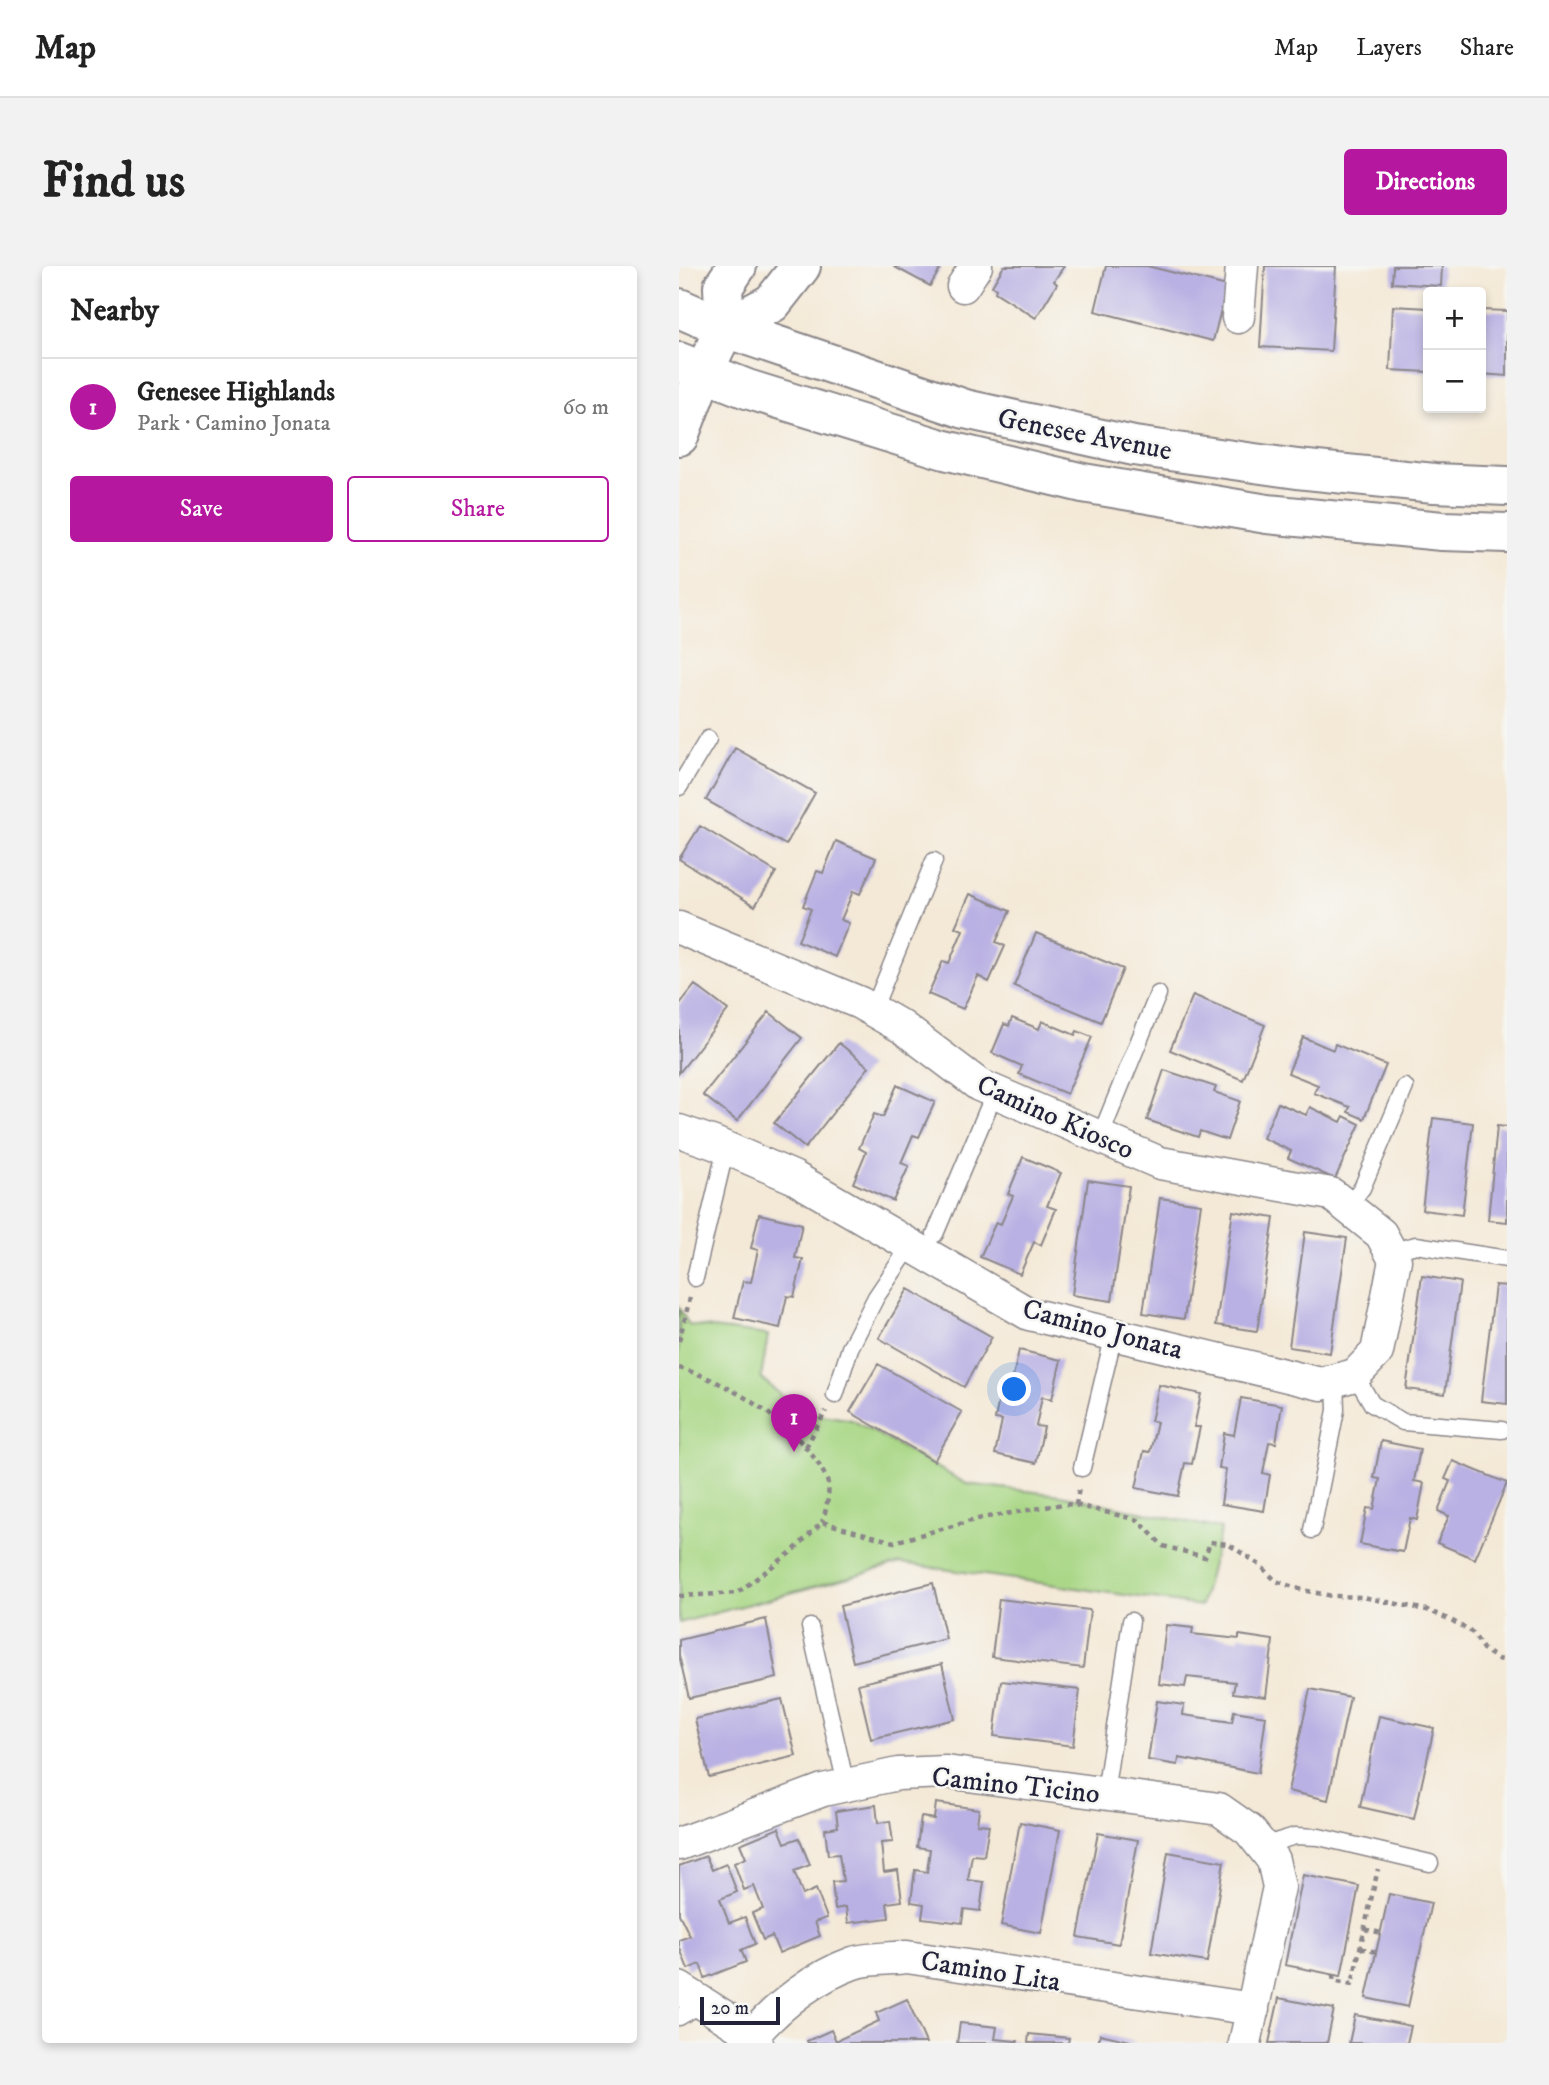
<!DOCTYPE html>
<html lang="en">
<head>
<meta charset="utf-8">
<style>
	:root { --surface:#fff; --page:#f2f2f2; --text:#222; --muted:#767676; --line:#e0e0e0; --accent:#b5179e }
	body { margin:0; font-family:"IM FELL DW Pica",serif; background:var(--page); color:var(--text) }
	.controls { position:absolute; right:21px; top:21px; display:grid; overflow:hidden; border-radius:7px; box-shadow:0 4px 10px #0003 }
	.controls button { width:63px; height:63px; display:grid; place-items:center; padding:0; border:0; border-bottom:2px solid var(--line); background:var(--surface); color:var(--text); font:35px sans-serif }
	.scale { position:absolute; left:21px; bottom:18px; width:80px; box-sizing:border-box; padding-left:7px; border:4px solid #22223b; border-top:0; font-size:19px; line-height:24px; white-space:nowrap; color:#22223b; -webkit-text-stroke:5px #f6f6f2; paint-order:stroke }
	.you { position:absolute; left:336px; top:1124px; width:24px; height:24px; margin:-18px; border:5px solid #fff; border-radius:50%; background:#1a73e8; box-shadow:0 0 0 10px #1a73e833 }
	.badge { display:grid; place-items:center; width:46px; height:46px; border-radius:50%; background:var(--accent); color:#fff; font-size:23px; font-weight:700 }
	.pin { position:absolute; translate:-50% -58px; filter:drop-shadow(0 2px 4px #0008) }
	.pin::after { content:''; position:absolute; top:37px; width:24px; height:21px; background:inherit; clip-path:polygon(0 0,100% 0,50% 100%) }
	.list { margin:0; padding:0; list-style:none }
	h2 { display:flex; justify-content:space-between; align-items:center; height:91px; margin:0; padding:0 28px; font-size:30px }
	h2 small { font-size:23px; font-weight:400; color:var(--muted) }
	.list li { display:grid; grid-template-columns:46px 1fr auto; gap:21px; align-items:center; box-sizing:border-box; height:98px; padding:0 28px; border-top:2px solid var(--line) }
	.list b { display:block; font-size:26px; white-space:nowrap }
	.list p { margin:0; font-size:23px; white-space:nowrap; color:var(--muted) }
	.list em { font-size:23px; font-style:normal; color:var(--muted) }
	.actions { display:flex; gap:14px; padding:21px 28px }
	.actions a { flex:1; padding:16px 0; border:2px solid var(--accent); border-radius:7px; text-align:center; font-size:24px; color:var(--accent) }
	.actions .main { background:var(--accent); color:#fff }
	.map { position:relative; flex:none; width:828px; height:1777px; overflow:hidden; border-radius:7px }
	header { display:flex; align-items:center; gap:42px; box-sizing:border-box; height:98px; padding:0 35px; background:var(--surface); border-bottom:2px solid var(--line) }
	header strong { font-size:33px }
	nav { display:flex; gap:38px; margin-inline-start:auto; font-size:24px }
	.intro { display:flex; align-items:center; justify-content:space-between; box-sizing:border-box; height:168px; padding:0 42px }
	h1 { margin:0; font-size:49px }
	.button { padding:18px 32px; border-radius:7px; background:var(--accent); color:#fff; font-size:24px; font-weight:700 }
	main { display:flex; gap:42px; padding:0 42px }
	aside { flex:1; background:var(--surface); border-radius:7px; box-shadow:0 4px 10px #0003 }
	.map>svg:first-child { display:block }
</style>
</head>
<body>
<header>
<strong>Map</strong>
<nav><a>Map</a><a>Layers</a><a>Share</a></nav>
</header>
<div class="intro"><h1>Find us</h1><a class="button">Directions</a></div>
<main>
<aside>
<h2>Nearby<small></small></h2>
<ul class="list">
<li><span class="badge">1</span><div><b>Genesee Highlands</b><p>Park · Camino Jonata</p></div><em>60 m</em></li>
</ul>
<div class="actions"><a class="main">Save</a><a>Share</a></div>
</aside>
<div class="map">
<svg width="828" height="1777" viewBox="0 0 828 1777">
	<rect width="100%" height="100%" fill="#f6f6f2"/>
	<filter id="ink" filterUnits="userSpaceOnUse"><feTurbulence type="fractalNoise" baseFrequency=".0143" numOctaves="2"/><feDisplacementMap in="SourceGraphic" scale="14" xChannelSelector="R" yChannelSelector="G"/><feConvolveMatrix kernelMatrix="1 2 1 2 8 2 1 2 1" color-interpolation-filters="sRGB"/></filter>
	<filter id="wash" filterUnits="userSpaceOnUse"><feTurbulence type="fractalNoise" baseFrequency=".00686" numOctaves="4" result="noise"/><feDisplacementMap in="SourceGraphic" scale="28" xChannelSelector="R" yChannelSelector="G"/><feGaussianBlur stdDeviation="1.57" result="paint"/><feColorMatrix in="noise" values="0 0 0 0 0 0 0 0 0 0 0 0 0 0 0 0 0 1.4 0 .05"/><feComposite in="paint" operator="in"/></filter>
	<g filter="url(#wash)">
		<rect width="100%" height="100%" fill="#f4e9d7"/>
		<path fill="#a9d785" stroke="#667c60" stroke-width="2" d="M0 1042 10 1059 89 1069 82 1112 121 1145 173 1154 288 1218 382 1229 542 1263 522 1340 222 1297 0 1357Z"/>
		<g id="blocks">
			<path fill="#b9b1e3" d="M214 0H263L251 20Z
				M325 0H385L375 15 378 18 357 52 316 26 317 23 313 20Z
				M427 0H468L548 20 534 75 416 45Z
				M586 0H657L652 85 581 81Z
				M714 0H763L762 20 713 17Z
				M714 40 749 42V106L711 104Z
				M802 44 828 45V110L802 108Z
				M56 482 136 527 107 579 27 534Z
				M21 560 97 606 76 640 0 593Z
				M157 575 197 592 181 628 174 625 162 654 170 657 156 691 119 675 132 643 124 640 138 605 144 607Z
				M291 628 331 645 317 676 326 680 310 716 299 710 284 743 249 728 264 695 270 697 284 664 276 661Z
				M357 667 444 703 422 756 335 720Z
				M16 719 49 744 0 807V739Z
				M514 729 586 759 564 814 491 784Z
				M90 746 123 772 58 855 24 829Z
				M333 752 360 763 363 755 396 769 398 765 413 771 388 828 340 808 343 800 313 787 325 758 330 760Z
				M624 771 654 784 656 778 707 799 685 853 669 846 671 841 635 827 639 819 609 807Z
				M160 777 190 801 126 882 95 857Z
				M485 804 537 821 535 826 561 835 548 874 521 865 519 871 468 854Z
				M218 819 256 836 240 871 234 869 222 897 230 900 214 935 174 917 187 886 180 882 195 848 204 851Z
				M599 837 627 849 631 841 662 856 665 850 681 858 656 913 609 892 612 885 584 872Z
				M754 852 794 857 783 949 743 944Z
				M818 860 828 861V956L809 954Z
				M344 891 382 907 368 940 377 943 362 979 355 976 341 1008 301 991 317 956 322 958 334 930 329 928Z
				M409 914 450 920 433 1035 393 1029Z
				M481 932 522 938 505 1053 464 1047Z
				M554 945 595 952 578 1065 537 1059Z
				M80 948 123 958 116 992 124 993 115 1031 108 1030 101 1062 55 1052 64 1015 72 1016 79 984 72 982Z
				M626 966 668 972 651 1087 610 1081Z
				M743 1010 781 1016 766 1128 727 1123Z
				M816 1019 828 1020V1138L802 1135Z
				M229 1023 313 1071 285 1121 200 1072Z
				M340 1084 382 1094 373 1133 363 1131 357 1160 365 1161 357 1197 316 1188 323 1154 316 1153 323 1118 332 1120Z
				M199 1098 283 1146 255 1195 171 1146Z
				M480 1119 522 1128 515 1161H521L513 1198 506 1197 499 1230 457 1222 465 1185 471 1186 478 1156 472 1155Z
				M562 1132 603 1139 597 1177 590 1176 584 1207 591 1209 585 1245 542 1238 547 1203 540 1202 545 1167 555 1169Z
				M702 1175 741 1183 735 1215 745 1217 738 1254 731 1252 724 1286 681 1278 688 1242 695 1243 701 1213 695 1212Z
				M774 1195 828 1217 796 1293 758 1277 770 1250 759 1245 771 1215 766 1213Z
				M254 1317 267 1373 174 1396 161 1340Z
				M320 1333 411 1344 404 1402 313 1391Z
				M87 1353 98 1412 10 1432 0 1389V1374Z
				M487 1359 514 1362 513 1368 560 1373V1369L594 1374 587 1431 554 1427 556 1416 508 1411 506 1421 480 1418Z
				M263 1398 276 1453 192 1473 179 1418Z
				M322 1415 401 1424 394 1480 315 1470Z
				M631 1423 671 1431 649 1534 609 1525Z
				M103 1433 117 1490 30 1511 16 1453Z
				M478 1435 505 1439 504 1449 553 1456 555 1445 587 1450 579 1507 500 1492 499 1499 469 1494Z
				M700 1450 755 1462 735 1553 681 1541Z
				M257 1537 300 1543 298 1558 310 1559 305 1590 293 1589 289 1614 305 1616 301 1645 285 1643 283 1657 243 1652 245 1638 232 1636 236 1604 248 1606 251 1583 238 1581 242 1551 255 1553Z
				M197 1539 199 1557 211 1555 214 1576 202 1577 205 1606 219 1604 223 1635 208 1637 210 1652 169 1657 167 1641 156 1643 153 1616 164 1615 160 1588 149 1589 146 1563 159 1561 157 1545Z
				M341 1556 381 1564 362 1667 322 1659Z
				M100 1562 106 1577 120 1572 131 1599 115 1605 124 1629 137 1623 148 1652 136 1656 141 1670 100 1687 93 1670 84 1674 73 1647 84 1643 75 1620 65 1624 55 1597 67 1592 61 1578Z
				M419 1567 459 1574 440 1678 399 1671Z
				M489 1586 545 1596 528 1696 472 1687Z
				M27 1590 33 1604 47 1598 58 1626 41 1633 50 1657 66 1651 76 1678 62 1684 67 1696 26 1712 21 1698 9 1703 0 1680V1674L11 1670 0 1648V1600Z
				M624 1609 680 1620 662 1710 606 1699Z
				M710 1628 752 1637 729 1741 687 1732Z
				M600 1732 655 1743 648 1777H590Z
				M228 1733 247 1777H129L128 1775 152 1764 157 1775 200 1755 197 1747Z
				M676 1749 732 1760 728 1777H670Z
				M281 1757 318 1761 316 1773 339 1775 338 1777H278Z
				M350 1768 390 1772 389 1777H349Z
				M421 1768 456 1776V1777H419Z"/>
		</g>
	</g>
	<g filter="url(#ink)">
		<use href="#blocks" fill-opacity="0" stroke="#8b8689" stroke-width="2"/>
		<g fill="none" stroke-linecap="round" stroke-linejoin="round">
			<defs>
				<path id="service" d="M0 521 29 473
					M194 744 255 595
					M421 871 479 728
					M668 941 683 922 726 821
					M256 968 316 826
					M711 986 737 979 828 993
					M16 1012 47 882
					M676 1109 693 1138 724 1156 823 1164
					M156 1129 171 1082 197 1031 232 979
					M403 1202 435 1068
					M633 1264 657 1144 656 1114
					M131 1361 167 1519
					M426 1527 452 1355
					M583 1580 616 1570 640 1571 751 1597
					M0 1751 24 1737"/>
				<path id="minor" d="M284 20 297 0
					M559 51 563 0
					M0 662 181 737 223 761 300 819 481 897 652 928 702 968 716 994 698 1086 676 1109 642 1118 350 1048 114 911 35 877 0 865
					M0 1578 144 1524 219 1508 267 1506 540 1543 570 1564 583 1580 594 1594 600 1621 566 1777
					M0 1722 74 1769 78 1777
					M74 1769C101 1738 136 1711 174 1697 190 1692 211 1693 228 1691L574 1743"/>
				<path id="tertiary" d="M46 62 93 37 122 0
					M0 170 24 107 46 62 44 21 58 0"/>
				<path id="primary" d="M0 42 46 62 286 143 455 180 618 203 755 217 828 220
					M0 96 68 123 266 184 404 217 588 248 763 265 828 267"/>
			</defs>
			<use href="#service" stroke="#8b8689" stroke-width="19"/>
			<use href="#minor" stroke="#8b8689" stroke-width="35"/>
			<use href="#tertiary" stroke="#8b8689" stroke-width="42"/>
			<use href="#primary" stroke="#8b8689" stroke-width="42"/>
			<path stroke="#8b8689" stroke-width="4.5" stroke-dasharray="5 5" stroke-linecap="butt" d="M0 1075 11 1032
				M0 1102C50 1115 127 1164 148 1214 152 1225 147 1245 143 1256
				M127 1181 147 1145
				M397 1239 400 1222
				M0 1330 58 1327 115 1284 143 1256 215 1276 303 1252 384 1238 397 1239 459 1254 484 1280 526 1291 531 1276 549 1278 581 1299 597 1315 623 1324 653 1330 684 1331 748 1344 772 1354 794 1367 804 1383 819 1393 828 1395
				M686 1663 702 1667
				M682 1682 697 1686
				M655 1709 654 1714 673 1718 699 1603"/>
			<use href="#service" stroke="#fff" stroke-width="16"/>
			<use href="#minor" stroke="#fff" stroke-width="32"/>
			<use href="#tertiary" stroke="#fff" stroke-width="38"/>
			<use href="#primary" stroke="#fff" stroke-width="38"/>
		</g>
	</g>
	<g text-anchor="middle" stroke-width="5" stroke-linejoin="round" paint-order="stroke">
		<g font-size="28" fill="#22223b" stroke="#f6f6f2">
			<text transform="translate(406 167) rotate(11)" y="10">Genesee Avenue</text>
			<text transform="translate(377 850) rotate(24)" y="10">Camino Kiosco</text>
			<text transform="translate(424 1062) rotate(15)" y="10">Camino Jonata</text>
			<text transform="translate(337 1518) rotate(6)" y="10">Camino Ticino</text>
			<text transform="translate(312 1704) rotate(9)" y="10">Camino Lita</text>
		</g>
	</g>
</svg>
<div class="controls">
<button>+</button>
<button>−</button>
</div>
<div class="scale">20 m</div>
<div class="you"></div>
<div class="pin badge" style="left:115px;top:1186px">1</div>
</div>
</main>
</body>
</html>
